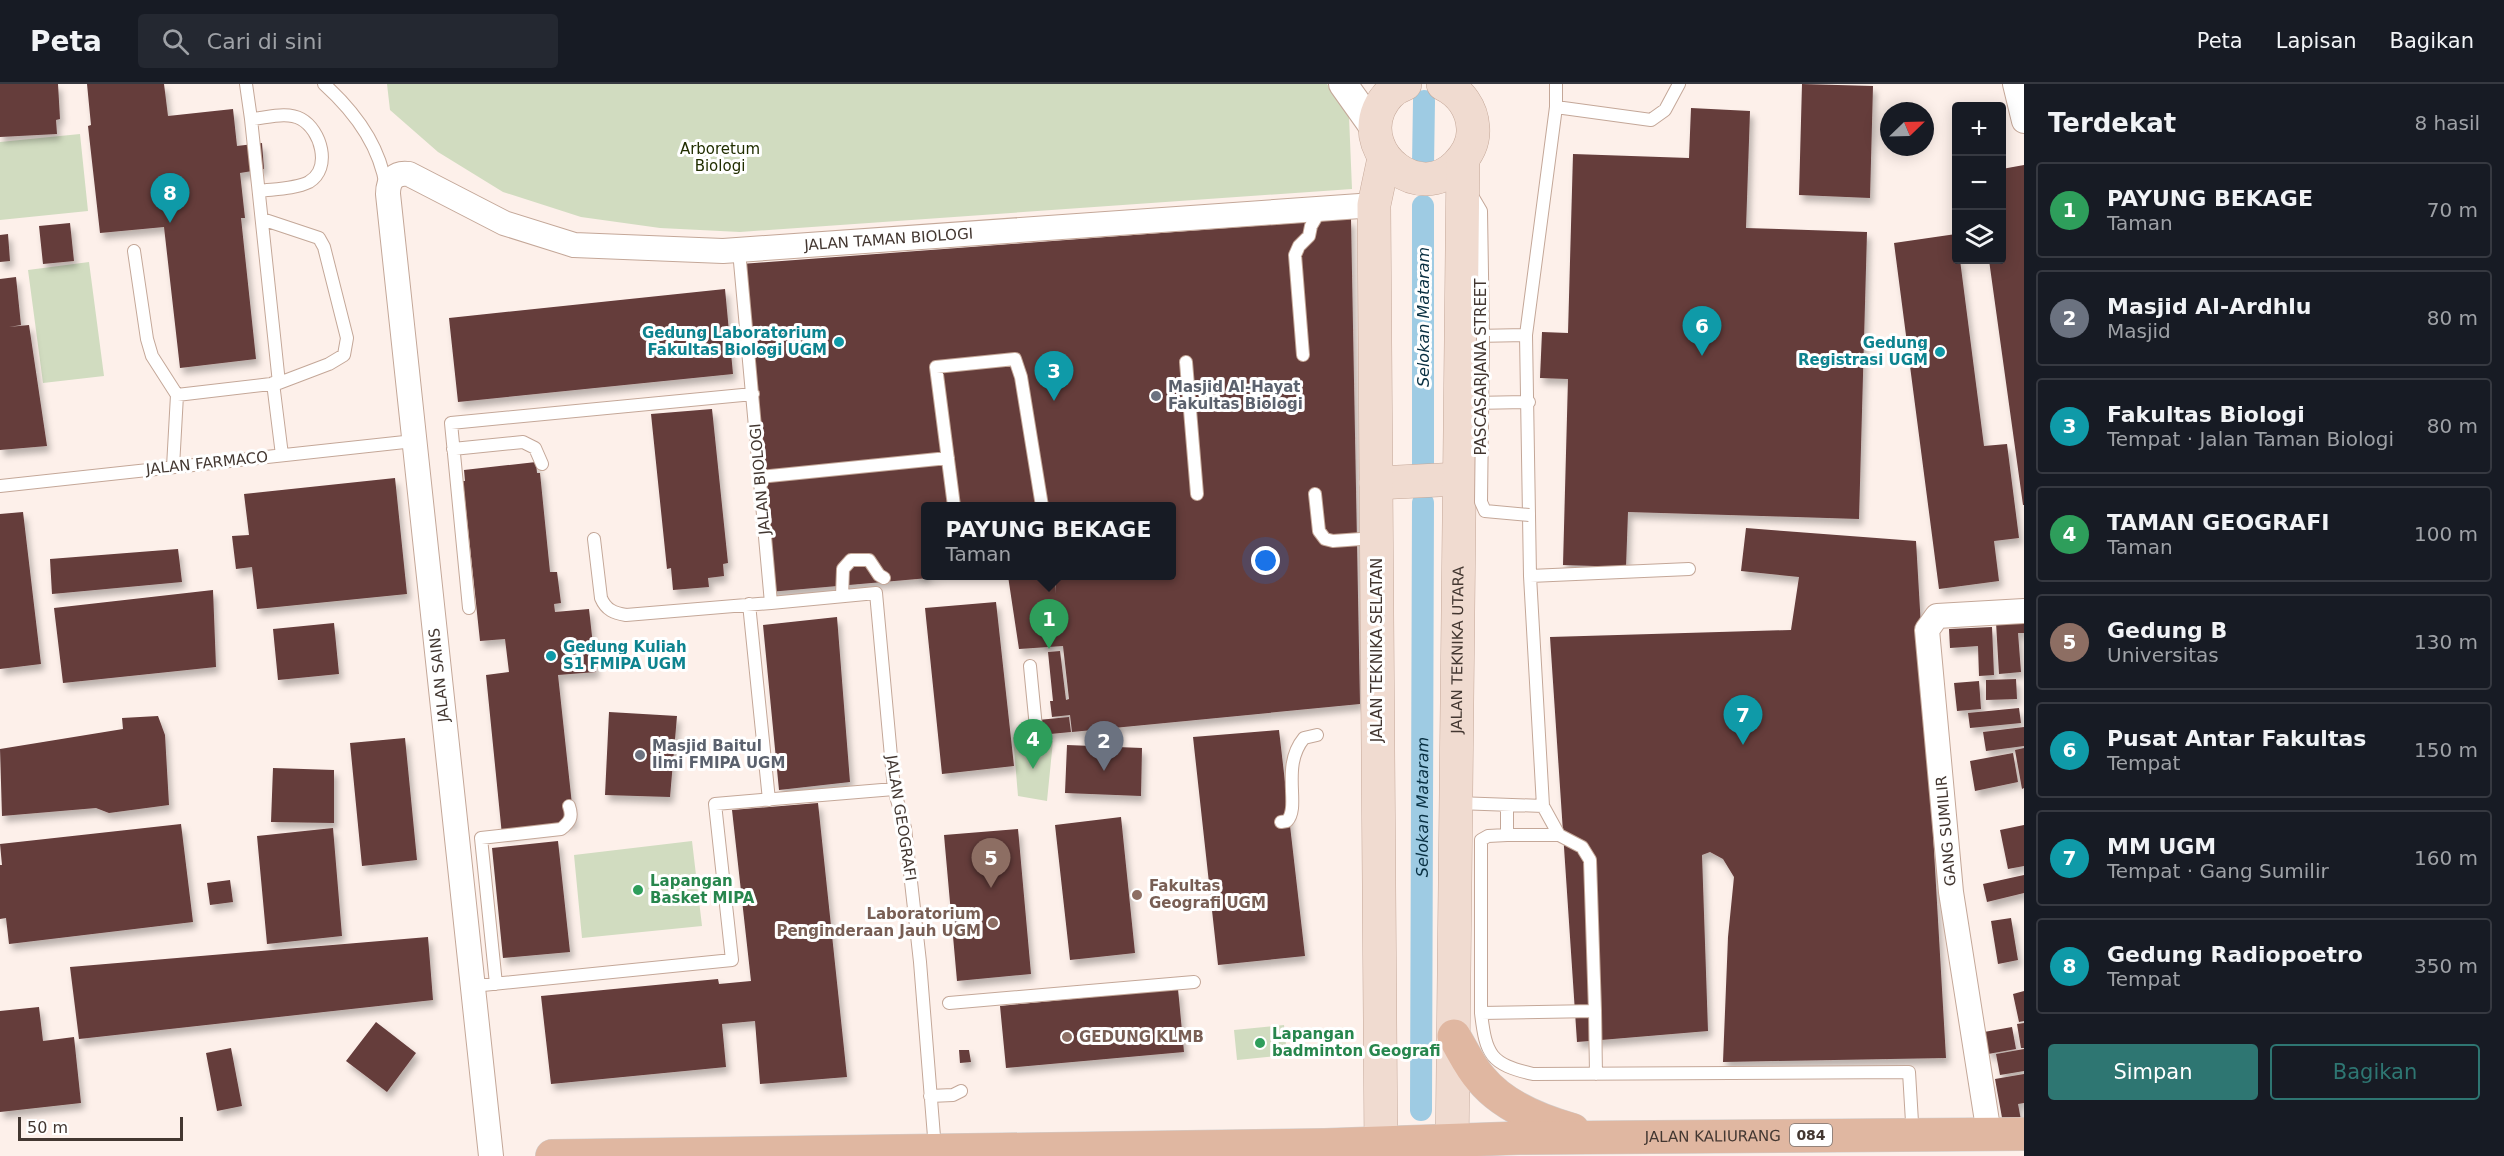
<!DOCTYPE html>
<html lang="id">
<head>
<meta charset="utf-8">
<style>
	:root { --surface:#171b24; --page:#242831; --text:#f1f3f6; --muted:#9ea1a6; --line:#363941; --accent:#2e7672 }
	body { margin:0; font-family:"DejaVu Sans",sans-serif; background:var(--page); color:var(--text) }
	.controls { position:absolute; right:18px; top:18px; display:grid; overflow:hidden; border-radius:6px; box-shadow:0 3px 15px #0003 }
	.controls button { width:54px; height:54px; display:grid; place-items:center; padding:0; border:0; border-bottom:2px solid var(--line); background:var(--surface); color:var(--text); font:30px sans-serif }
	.compass { position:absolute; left:1880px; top:18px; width:54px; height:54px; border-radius:50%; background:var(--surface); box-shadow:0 3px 15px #0003; rotate:67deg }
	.scale { position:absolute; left:18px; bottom:15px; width:165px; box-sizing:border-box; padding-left:6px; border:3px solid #433731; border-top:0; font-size:16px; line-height:21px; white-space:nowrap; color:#433731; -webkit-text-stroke:4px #fff; paint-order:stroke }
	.you { position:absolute; left:1266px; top:477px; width:21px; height:21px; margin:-15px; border:4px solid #fff; border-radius:50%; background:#1a73e8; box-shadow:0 0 0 9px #1a73e833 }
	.badge { display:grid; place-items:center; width:39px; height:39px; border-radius:50%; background:var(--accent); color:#fff; font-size:20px; font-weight:700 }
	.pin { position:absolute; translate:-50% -50px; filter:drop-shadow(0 2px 3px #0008) }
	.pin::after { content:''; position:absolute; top:32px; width:21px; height:18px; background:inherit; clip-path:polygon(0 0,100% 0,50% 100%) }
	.popup { position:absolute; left:921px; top:418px; width:255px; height:78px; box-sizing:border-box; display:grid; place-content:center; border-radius:6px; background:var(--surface); filter:drop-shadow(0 2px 4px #0005); font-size:20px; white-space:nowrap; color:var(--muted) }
	.popup b { font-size:22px; color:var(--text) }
	.popup::after { content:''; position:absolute; left:50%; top:100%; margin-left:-12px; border:12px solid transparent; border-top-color:var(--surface) }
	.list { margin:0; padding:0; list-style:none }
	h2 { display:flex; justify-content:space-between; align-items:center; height:78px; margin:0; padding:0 24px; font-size:26px }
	h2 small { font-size:20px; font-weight:400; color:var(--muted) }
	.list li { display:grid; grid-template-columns:39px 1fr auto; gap:18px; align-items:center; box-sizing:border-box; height:96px; margin:0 12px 12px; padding:0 12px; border:2px solid var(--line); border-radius:6px }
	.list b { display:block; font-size:22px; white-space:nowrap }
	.list p { margin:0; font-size:20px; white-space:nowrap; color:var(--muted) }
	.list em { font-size:20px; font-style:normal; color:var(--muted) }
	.actions { display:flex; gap:12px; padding:18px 24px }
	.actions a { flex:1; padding:14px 0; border:2px solid var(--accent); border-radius:6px; text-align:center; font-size:21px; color:var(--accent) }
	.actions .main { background:var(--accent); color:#fff }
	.icon { flex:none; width:33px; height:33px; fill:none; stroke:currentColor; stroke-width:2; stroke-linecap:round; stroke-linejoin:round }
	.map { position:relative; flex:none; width:2024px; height:1072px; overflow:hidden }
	header { display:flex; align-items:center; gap:36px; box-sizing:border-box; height:84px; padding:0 30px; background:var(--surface); border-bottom:2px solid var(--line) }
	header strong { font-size:28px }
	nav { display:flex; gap:33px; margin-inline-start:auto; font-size:21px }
	.search { width:420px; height:54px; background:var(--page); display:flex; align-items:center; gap:15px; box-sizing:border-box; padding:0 21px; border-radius:6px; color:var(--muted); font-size:22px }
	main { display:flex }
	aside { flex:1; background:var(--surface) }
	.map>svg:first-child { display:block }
</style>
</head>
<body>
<header>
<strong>Peta</strong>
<div class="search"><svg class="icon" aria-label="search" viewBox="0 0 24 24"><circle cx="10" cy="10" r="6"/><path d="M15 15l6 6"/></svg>Cari di sini</div>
<nav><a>Peta</a><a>Lapisan</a><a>Bagikan</a></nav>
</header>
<main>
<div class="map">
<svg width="2024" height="1072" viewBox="0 0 2024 1072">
	<defs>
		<filter id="shadow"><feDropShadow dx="3.5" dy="6" stdDeviation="3" flood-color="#0004"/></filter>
	</defs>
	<rect width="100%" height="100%" fill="#fdf0ea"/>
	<path fill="#d1dcc0" d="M387 0H1327L1349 32 1352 105 740 148 660 144 581 133 503 108 438 68 390 26Z
		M80 50 88 127 0 136V58Z
		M89 178 104 292 43 299 28 186Z
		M1013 653 1053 657 1047 717 1018 712Z
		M692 757 702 842 582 854 574 771Z
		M1284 941 1287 971 1237 976 1234 946Z"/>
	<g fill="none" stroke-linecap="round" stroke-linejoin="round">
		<g stroke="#9ecbe3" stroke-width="22">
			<path d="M1423 81 1424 17"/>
			<path d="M1423 380V122"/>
			<path id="s1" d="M1421 1026 1423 419"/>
		</g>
	</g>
	<path fill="#653c3b" filter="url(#shadow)" d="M0 0H58L60 35 56 36 57 50 0 53Z
		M87 0H164L168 32 233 25 237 62 262 59 264 85 240 89 245 134H241L256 275 180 284 164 143 100 149 88 42 91 41Z
		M1802 0 1873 2 1870 114 1799 111Z
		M1691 24 1750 27 1746 144 1867 148 1859 435 1628 428 1626 483 1563 481 1568 295 1540 294 1542 248 1568 249 1573 70 1689 74Z
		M2024 81V421H2023L1989 176H2002V85Z
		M1351 135 1360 620 1072 648 1070 631 1052 633 1050 617H1053L1048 568 1060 567 1066 616 1069 615 1063 562 1019 565 1008 492H1054L1056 509 1055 492H1172V422H926V492L940 493 769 508 741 180Z
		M70 139 74 177 43 180 39 142Z
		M8 150 10 177 0 178V151Z
		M1956 150V176H1960L1984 362 2007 360 2019 454 1994 457 1999 497 1939 505 1894 159Z
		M16 193 21 241 9 243 29 241 47 362 0 366V195Z
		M725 205 733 290 458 318 449 234Z
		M712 325 728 479 723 480 724 492 708 494 709 503 673 506 671 484 667 485 651 330Z
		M536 378 537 389H540L550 488H557L561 519 554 520 555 528 589 525 596 588 558 591 574 739 502 751 486 591 509 588 505 555 480 557 463 397H465L464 386Z
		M395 394 407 510 257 525 252 483 236 485 232 452 249 451 244 410Z
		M23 428 41 580 0 585V430Z
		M1746 444 1916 457 1946 974 1723 978 1728 853 1734 793 1723 775 1710 768 1702 771 1708 947 1577 958 1550 553 1791 546 1799 493 1741 487Z
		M178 465 182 498 52 510 50 475Z
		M213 506 216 583 63 599 54 524Z
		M996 518 1014 682 942 690 925 524Z
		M837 533 850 698 779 706 763 541Z
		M2024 536V549H2018L2021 588 1999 590 1996 538Z
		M334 539 339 590 278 596 273 545Z
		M1992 543 1994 591 1979 592 1978 562 1950 564 1949 545Z
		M2016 595 2017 615 1986 616V596Z
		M1979 597 1981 625 1957 627 1954 599Z
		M2019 624 2021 639 1970 644 1968 629Z
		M609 628 677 632 670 713 605 711Z
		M158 632 165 651 169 721 109 729 96 724 2 732 0 665 123 645 122 634Z
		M1069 633 1071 648 1040 651 1038 636Z
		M2024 643V662L1986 667 1983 648Z
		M1279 646 1305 872 1218 881 1193 653Z
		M405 654 417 776 362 782 350 659Z
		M1067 661 1142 664 1141 712 1065 709Z
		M2024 664V704L2022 705 2015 666Z
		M2013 669 2018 698 1975 707 1970 677Z
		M273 684 334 686V739L271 738Z
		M818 719 847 993 760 1000 755 937 722 940 726 983 551 1000 541 912 718 895 719 900 751 897 732 726Z
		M1121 733 1135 869 1070 876 1055 741Z
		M181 740 193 838 9 860 6 834 0 835V781H2L0 760Z
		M2024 741V782L2008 785 2000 746Z
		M333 744 342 852 267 860 257 752Z
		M1018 745 1031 890 957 897 944 751Z
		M558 757 570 868 503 874 492 764Z
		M2024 791V809L1987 818 1983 800Z
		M230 796 233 818 210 821 207 799Z
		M2011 834 2018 876 1998 880 1991 837Z
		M428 853 433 916 79 955 70 883Z
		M1178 905 1184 968 1006 984 1000 922Z
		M2024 907V937L2019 938 2013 910Z
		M39 923 43 957 74 953 81 1019 0 1028V927Z
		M376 938 416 969 387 1008 346 977Z
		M2024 939V964H2021L2017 940Z
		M2012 943 2016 965 1988 970 1984 948Z
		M231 964 242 1022 217 1027 206 969Z
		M2024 965V987L2000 991 1996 970Z
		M959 966H969L971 978 960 979Z
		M2024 990V1019L2018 1020 2021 1036 2003 1039 1995 995Z"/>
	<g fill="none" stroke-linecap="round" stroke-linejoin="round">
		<defs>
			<path id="service" d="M246 0 251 35
				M324 0C354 27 380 62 386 103
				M1556 0V23L1526 251 1530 492 1689 485
				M1556 23 1651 36 1665 26 1679 0
				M1471 110 1481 127 1483 252
				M262 135 319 154 324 163 347 254 344 271 329 280 279 299
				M134 167 147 255 152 272 177 311 279 299 251 35C266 34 287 27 301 35 321 46 332 84 309 98 295 105 274 105 259 107
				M739 167 771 519 876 509 894 705 905 744 920 878 935 1065
				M1475 252 1526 251
				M1303 271 1295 171 1299 162 1309 152 1311 142 1321 125
				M1186 278 1197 410
				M273 299 282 371
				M1473 319 1529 318
				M453 365 523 358 535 364 542 380
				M173 383 177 311
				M760 393 948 374
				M0 402 414 357
				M1315 410 1319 447 1325 455 1333 457 1375 454
				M954 422 936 283 1015 275 1021 293 1042 422
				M594 455 601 514C606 526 614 529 626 531L771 519
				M1530 492 1543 722
				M842 512 843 485 851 476H869L879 491 884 494
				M749 520 769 716
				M469 524 451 339 753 310
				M1030 582 1037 654
				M1457 719 1543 722 1559 751 1582 763 1590 776 1595 927 1481 929C1486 971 1490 980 1533 990L1909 988 1912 1038 1903 1044
				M1281 738 1287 737C1301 722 1280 683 1304 654L1317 651
				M1507 751H1559
				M496 900 481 754 561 745C570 738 573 733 569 722
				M473 902 732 876 715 720 894 705
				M949 919 1194 898
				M1595 927 1596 990
				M1481 929V756L1488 752 1507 751V722
				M930 1012 953 1011 961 1007"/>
			<g id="minor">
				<path d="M2015 0 2024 37"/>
				<path d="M1989 1050 1951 808 1927 546 1937 532 2024 527"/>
				<path id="s2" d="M491 1072 388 110C388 96 395 88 409 90L504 139 574 161 723 167 1374 121"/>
			</g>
			<path id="tertiary" d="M1343 0 1375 45"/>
			<g id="secondary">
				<path d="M1405 0C1393 4 1384 14 1379 25 1359 72 1420 119 1457 81 1467 71 1474 58 1473 44 1472 24 1460 8 1443 0"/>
				<path d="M1376 399 1460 395"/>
				<path d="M1381 1072 1374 121 1384 74"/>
				<path id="s3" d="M1452 1072 1463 75"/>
			</g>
			<g id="primary">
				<path d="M1454 952C1463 967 1470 983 1481 995 1503 1022 1541 1037 1573 1046"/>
				<path id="s4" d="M552 1072 1324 1061 1519 1054 2024 1050"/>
			</g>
		</defs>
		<use href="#service" stroke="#c4a798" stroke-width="14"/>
		<use href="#minor" stroke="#c4a798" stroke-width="26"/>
		<use href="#tertiary" stroke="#c4a798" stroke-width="30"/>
		<use href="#secondary" stroke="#c4a798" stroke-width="34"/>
		<use href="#primary" stroke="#d2cfce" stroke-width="34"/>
		<use href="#service" stroke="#fff" stroke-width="12"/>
		<use href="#minor" stroke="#fff" stroke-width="24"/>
		<use href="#tertiary" stroke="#fff" stroke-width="28"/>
		<use href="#secondary" stroke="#f0dbd0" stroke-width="33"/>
		<use href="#primary" stroke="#e0b7a1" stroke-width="33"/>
		<defs>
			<path id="service-bridge" d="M1483 252 1481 418 1485 427 1529 431"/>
		</defs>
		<use href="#service-bridge" stroke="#c4a798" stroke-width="14" stroke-linecap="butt"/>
		<use href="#service-bridge" stroke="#fff" stroke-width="12"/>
	</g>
	<g fill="#0f9aa8" stroke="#fff" stroke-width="2">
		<circle cx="839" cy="258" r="6"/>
		<circle cx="1940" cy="268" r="6"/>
		<circle cx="551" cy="572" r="6"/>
	</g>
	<g fill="#6b7280" stroke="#fff" stroke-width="2">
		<circle cx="1156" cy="312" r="6"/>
		<circle cx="640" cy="671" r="6"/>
	</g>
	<g fill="#2e9e5b" stroke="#fff" stroke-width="2">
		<circle cx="638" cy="806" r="6"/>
		<circle cx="1260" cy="959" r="6"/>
	</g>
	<g fill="#8d6e63" stroke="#fff" stroke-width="2">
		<circle cx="1137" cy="811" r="6"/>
		<circle cx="993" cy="839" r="6"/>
		<circle cx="1067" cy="953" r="6"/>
	</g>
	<g text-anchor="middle" stroke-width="6" stroke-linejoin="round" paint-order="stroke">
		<rect fill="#fff" stroke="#7b736f" stroke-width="1.5" x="1790" y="1040" width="42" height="22" rx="4.5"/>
		<g font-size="14" font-weight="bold" fill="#433731">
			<text x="1811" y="1056">084</text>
		</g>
		<g font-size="15" fill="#212e00" stroke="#fff">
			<text x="720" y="70">Arboretum<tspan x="720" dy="17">Biologi</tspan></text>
		</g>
		<g font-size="15" fill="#433731" stroke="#fff">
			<text dy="5" stroke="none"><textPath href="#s2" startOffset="1497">JALAN TAMAN BIOLOGI</textPath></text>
			<text transform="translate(1481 283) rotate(-90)" y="5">PASCASARJANA STREET</text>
			<text transform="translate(207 379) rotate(-6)" y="5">JALAN FARMACO</text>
			<text transform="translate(760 395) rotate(-95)" y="5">JALAN BIOLOGI</text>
			<text transform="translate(1377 566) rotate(-90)" y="5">JALAN TEKNIKA SELATAN</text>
			<text dy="5" stroke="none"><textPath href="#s3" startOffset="506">JALAN TEKNIKA UTARA</textPath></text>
			<text transform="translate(439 591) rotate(-96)" y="5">JALAN SAINS</text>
			<text transform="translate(901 734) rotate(81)" y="5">JALAN GEOGRAFI</text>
			<text transform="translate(1946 747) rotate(-95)" y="5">GANG SUMILIR</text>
			<text dy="5" stroke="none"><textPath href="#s4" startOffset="1161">JALAN KALIURANG</textPath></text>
		</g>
		<g font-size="15" font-weight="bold" fill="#0d838f" stroke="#fff" text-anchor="end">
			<text x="827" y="254">Gedung Laboratorium<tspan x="827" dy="17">Fakultas Biologi UGM</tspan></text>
			<text x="1928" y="264">Gedung<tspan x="1928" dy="17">Registrasi UGM</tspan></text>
			<text x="563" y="568" text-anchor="start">Gedung Kuliah<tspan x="563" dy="17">S1 FMIPA UGM</tspan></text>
		</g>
		<g font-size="15" font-weight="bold" fill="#5b616d" stroke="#fff" text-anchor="start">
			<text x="1168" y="308">Masjid Al-Hayat<tspan x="1168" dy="17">Fakultas Biologi</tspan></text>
			<text x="652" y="667">Masjid Baitul<tspan x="652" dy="17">Ilmi FMIPA UGM</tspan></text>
		</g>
		<g font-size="15" font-weight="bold" fill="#27864d" stroke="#fff" text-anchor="start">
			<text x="650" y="802">Lapangan<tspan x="650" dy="17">Basket MIPA</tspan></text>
			<text x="1272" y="955">Lapangan<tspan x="1272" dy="17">badminton Geografi</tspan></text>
		</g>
		<g font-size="15" font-weight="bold" fill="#785e54" stroke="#fff" text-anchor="start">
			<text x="1149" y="807">Fakultas<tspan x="1149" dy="17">Geografi UGM</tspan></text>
			<text x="981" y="835" text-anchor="end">Laboratorium<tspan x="981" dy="17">Penginderaan Jauh UGM</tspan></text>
			<text x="1079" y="958">GEDUNG KLMB</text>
		</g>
		<g font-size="16" font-style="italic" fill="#082f41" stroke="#fff">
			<text transform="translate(1423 233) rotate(-90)" y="6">Selokan Mataram</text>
			<text dy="6" stroke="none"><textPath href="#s1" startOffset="303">Selokan Mataram</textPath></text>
		</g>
	</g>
</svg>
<div class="controls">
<button>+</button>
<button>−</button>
<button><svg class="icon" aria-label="layers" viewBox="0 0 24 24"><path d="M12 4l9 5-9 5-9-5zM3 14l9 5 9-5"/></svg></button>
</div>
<svg class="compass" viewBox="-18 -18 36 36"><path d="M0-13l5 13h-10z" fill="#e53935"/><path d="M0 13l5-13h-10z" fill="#9ea1a6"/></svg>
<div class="scale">50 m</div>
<div class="you"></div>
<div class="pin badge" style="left:1049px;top:565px;background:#2e9e5b">1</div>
<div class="popup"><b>PAYUNG BEKAGE</b>Taman</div>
<div class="pin badge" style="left:1104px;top:687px;background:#6b7280">2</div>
<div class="pin badge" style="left:1054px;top:317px;background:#0f9aa8">3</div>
<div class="pin badge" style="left:1033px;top:685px;background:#2e9e5b">4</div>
<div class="pin badge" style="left:991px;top:804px;background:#8d6e63">5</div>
<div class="pin badge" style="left:1702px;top:272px;background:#0f9aa8">6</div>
<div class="pin badge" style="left:1743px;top:661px;background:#0f9aa8">7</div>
<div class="pin badge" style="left:170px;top:139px;background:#0f9aa8">8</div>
</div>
<aside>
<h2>Terdekat<small>8 hasil</small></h2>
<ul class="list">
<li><span class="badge" style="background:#2e9e5b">1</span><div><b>PAYUNG BEKAGE</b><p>Taman</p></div><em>70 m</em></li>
<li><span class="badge" style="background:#6b7280">2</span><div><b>Masjid Al-Ardhlu</b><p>Masjid</p></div><em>80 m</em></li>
<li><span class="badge" style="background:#0f9aa8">3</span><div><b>Fakultas Biologi</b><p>Tempat · Jalan Taman Biologi</p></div><em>80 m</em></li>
<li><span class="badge" style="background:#2e9e5b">4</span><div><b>TAMAN GEOGRAFI</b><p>Taman</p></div><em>100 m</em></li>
<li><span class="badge" style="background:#8d6e63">5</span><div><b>Gedung B</b><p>Universitas</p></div><em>130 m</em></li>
<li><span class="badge" style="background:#0f9aa8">6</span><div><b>Pusat Antar Fakultas</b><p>Tempat</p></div><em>150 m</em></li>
<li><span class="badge" style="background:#0f9aa8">7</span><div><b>MM UGM</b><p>Tempat · Gang Sumilir</p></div><em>160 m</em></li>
<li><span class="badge" style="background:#0f9aa8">8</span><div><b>Gedung Radiopoetro</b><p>Tempat</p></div><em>350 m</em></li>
</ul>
<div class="actions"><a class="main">Simpan</a><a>Bagikan</a></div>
</aside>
</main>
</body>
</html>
